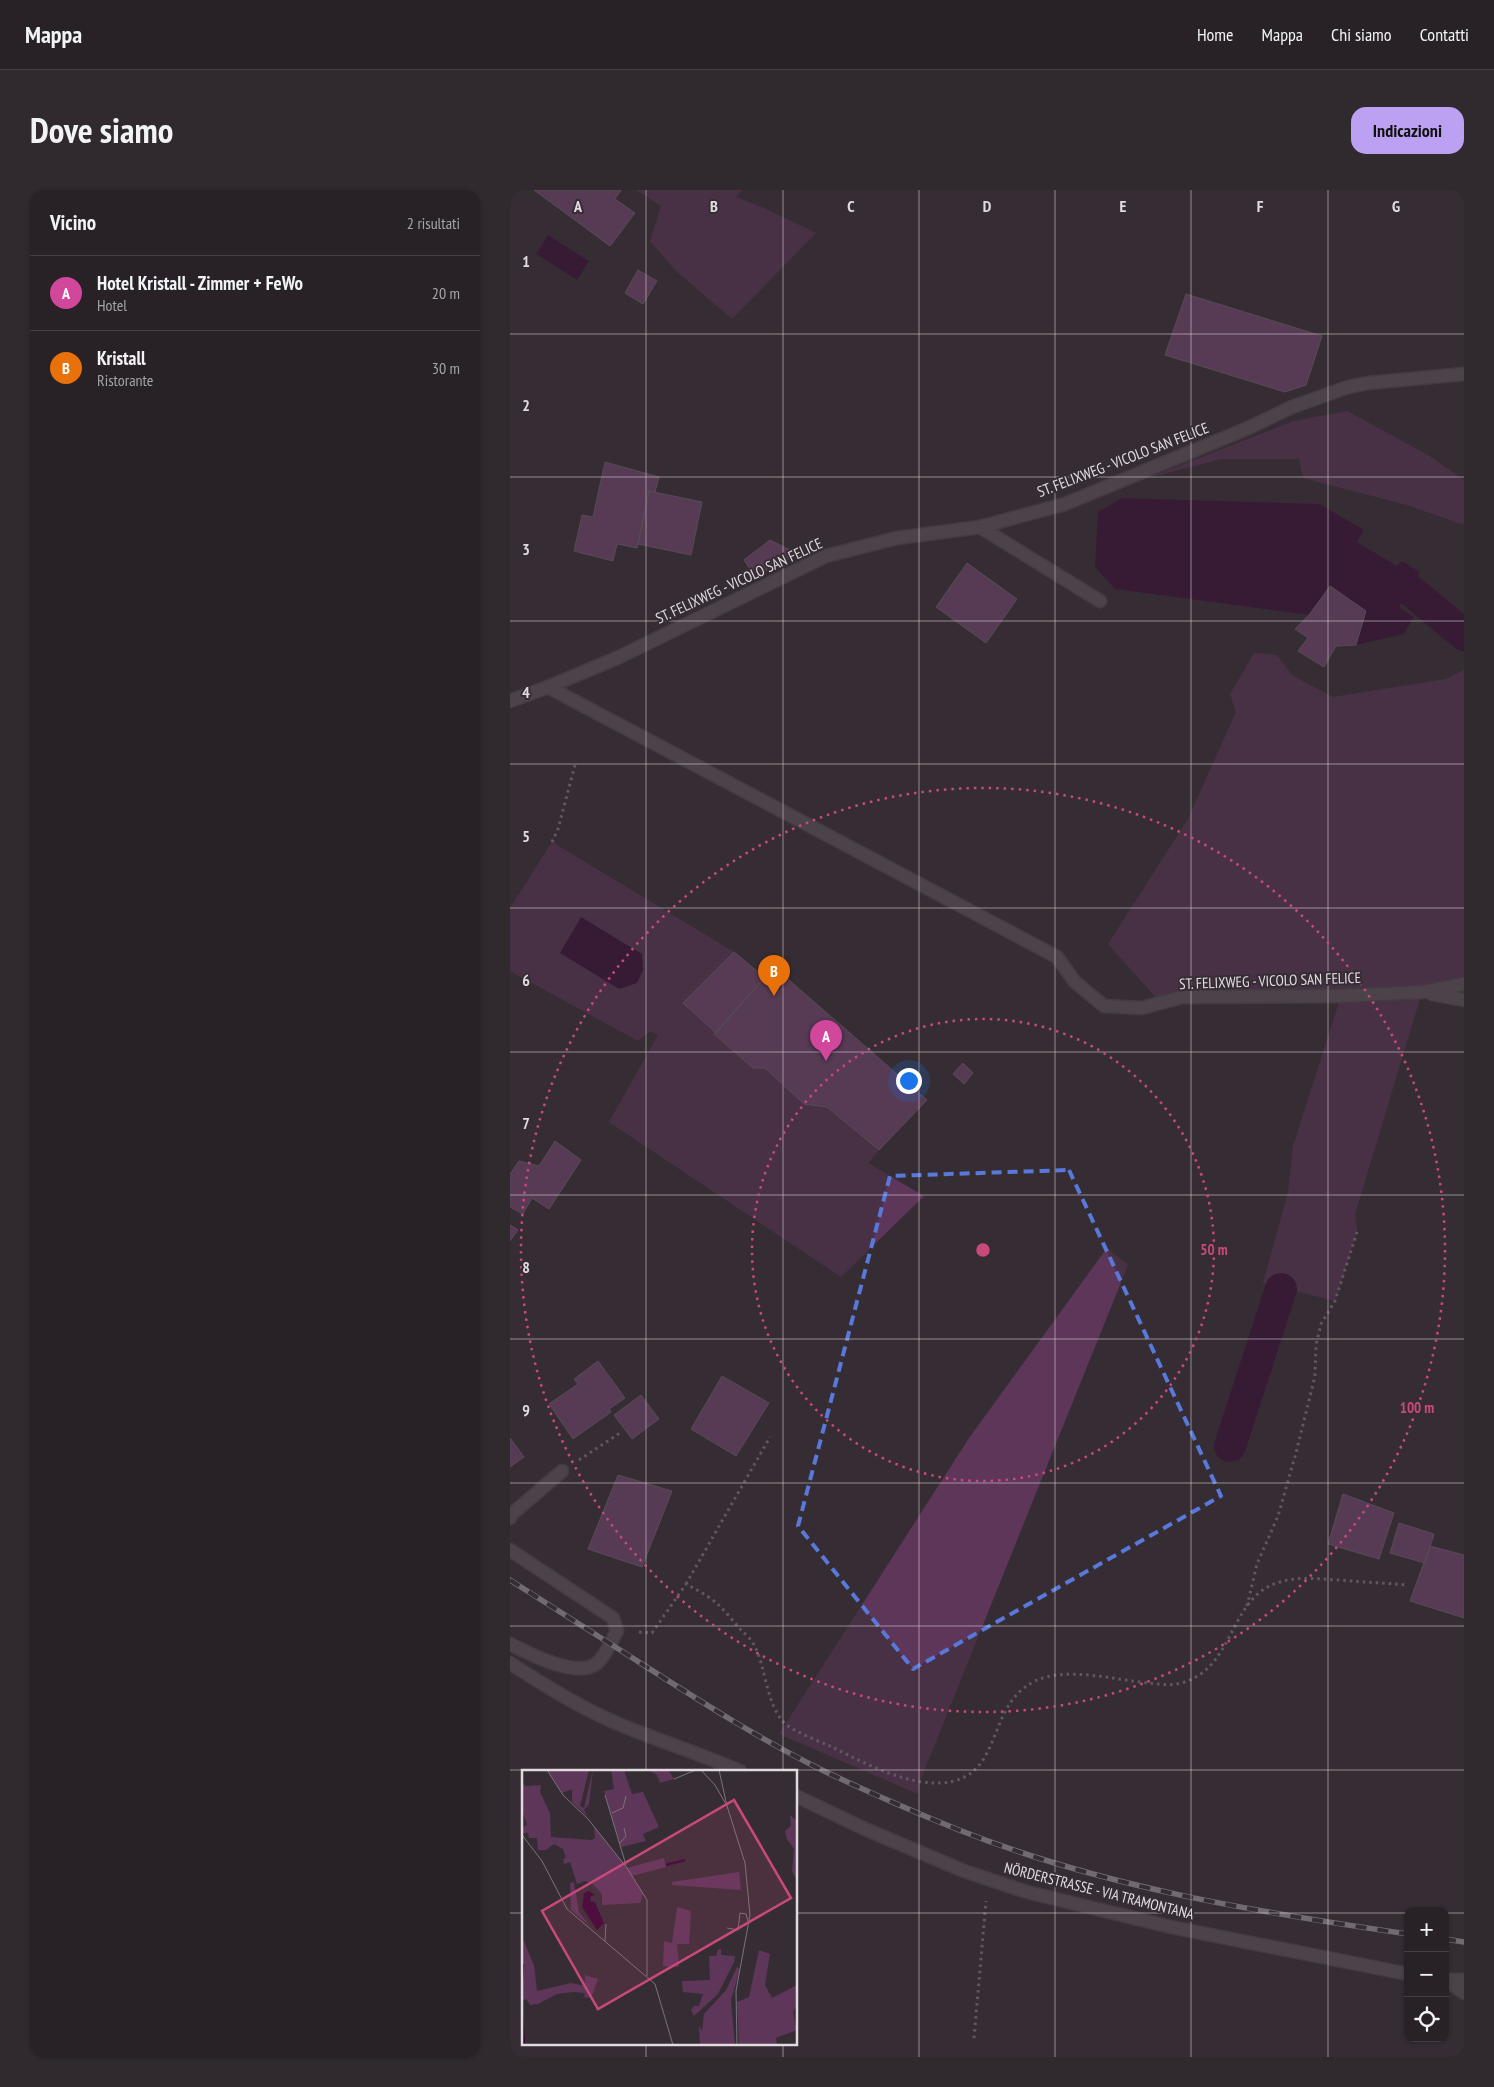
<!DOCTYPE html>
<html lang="it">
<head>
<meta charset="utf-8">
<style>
	:root { --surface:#282227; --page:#302a2f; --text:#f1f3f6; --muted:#a5a4a7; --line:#443f44; --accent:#bca0f2 }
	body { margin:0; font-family:"PT Sans Narrow",sans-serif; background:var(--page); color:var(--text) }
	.controls { position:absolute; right:15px; bottom:15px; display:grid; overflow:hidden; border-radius:10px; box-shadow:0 1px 4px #0004 }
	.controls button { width:45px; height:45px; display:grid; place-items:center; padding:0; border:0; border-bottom:1px solid var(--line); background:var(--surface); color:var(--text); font:25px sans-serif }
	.you { position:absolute; left:398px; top:890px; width:18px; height:18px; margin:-12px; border:4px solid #fff; border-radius:50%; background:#1a73e8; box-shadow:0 0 0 8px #1a73e833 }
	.badge { display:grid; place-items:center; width:32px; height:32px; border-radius:50%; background:var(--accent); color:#fff; font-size:16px; font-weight:700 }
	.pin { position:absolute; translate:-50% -41px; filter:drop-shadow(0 1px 2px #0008) }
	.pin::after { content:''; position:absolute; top:26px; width:18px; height:15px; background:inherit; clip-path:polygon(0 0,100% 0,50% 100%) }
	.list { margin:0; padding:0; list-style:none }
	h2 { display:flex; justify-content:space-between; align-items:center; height:65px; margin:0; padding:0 20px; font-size:21px }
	h2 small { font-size:16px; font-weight:400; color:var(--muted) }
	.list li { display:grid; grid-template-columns:32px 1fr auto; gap:15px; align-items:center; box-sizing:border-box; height:75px; padding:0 20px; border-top:1px solid var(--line) }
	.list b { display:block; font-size:19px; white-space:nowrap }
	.list p { margin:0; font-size:16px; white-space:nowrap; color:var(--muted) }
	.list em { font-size:16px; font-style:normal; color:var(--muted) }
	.icon { flex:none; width:28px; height:28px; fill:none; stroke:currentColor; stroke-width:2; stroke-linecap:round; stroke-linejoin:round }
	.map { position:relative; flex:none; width:954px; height:1867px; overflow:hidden; border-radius:15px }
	header { display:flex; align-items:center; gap:30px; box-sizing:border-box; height:70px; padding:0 25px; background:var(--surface); border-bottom:1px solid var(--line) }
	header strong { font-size:24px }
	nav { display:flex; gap:28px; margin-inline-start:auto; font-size:18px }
	.intro { display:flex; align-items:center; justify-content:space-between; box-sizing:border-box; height:120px; padding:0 30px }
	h1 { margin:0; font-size:35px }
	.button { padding:12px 22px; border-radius:15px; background:var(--accent); color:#111; font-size:18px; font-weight:700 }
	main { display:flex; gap:30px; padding:0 30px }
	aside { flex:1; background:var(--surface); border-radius:15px; box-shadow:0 1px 4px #0004 }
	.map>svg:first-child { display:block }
</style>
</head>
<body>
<header>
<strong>Mappa</strong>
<nav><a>Home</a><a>Mappa</a><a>Chi siamo</a><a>Contatti</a></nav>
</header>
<div class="intro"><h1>Dove siamo</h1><a class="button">Indicazioni</a></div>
<main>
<aside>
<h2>Vicino<small>2 risultati</small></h2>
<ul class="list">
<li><span class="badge" style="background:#d1479c">A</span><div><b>Hotel Kristall - Zimmer + FeWo</b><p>Hotel</p></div><em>20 m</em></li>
<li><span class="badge" style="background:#e8710a">B</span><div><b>Kristall</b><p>Ristorante</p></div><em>30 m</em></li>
</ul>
</aside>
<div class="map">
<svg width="954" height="1867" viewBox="0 0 954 1867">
	<rect width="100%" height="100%" fill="#362d34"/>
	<path fill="#5d3659" d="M126 0H232L226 7 254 18 306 43 222 129 165 80 140 51 151 16Z
		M837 221 918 265 954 290V335L897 315 793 288 789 269H711L638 288 784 231Z
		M744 463 767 465 783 486 823 507 936 489 954 480V795L912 802 845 1024 847 1042 825 1111 753 1093 778 1003 783 956 831 806 651 813 598 754 678 629 726 522 720 504Z
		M42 652 224 762 174 813 206 843 205 845 243 878H255L294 914 317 917 369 960 358 973 414 1006 331 1087 99 932 148 845 140 841 128 851 0 781V718Z
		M597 1058 618 1075 410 1591 408 1604 269 1544 459 1248Z"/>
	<path fill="#390536" d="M38 45 79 71 67 90 26 64Z
		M612 308 810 314 854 340 847 352 887 376 892 371 910 382 889 417 904 427 894 444 846 455 856 421 821 396 799 425 605 399 585 377 588 322Z
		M71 727 132 764 133 780 127 793 109 799 50 763Z"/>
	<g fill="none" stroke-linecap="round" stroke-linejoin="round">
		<path stroke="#390536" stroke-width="32" d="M900 400 954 445
			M720 1256 771 1099"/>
	</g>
	<path fill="#7f497a" stroke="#7b717a" d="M24 0H111L105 9 125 23 100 56Z
		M128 80 147 91 133 114 115 103Z
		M676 104 812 146 796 195 775 202 655 165Z
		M95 272 149 287 145 302 139 301 127 358 107 354 103 371 64 361 72 325 83 327Z
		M139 301 192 312 181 365 128 354Z
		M260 350 288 364 245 387 234 370Z
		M457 373 507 409 476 453 426 417Z
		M820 396 856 421 846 455 826 456 814 477 788 461 798 448 785 439 799 425Z
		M224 762 247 781 259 783 206 843 173 813Z
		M264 777 417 910 369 960 317 917 294 914 255 878H243L204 844Z
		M453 873 463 883 454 894 443 884Z
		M45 951 71 970 39 1019 22 1008 13 1024 0 1017V984L9 971 29 976Z
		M0 1035 8 1040 0 1051Z
		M88 1171 115 1208 99 1219 101 1222 63 1249 39 1214 68 1194 64 1189Z
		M212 1186 259 1213 226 1266 181 1239Z
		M131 1205 149 1229 122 1249 104 1225Z
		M0 1248 14 1267 0 1277Z
		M108 1285 162 1301 132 1377 78 1359Z
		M833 1304 884 1323 869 1369 818 1354Z
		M889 1333 924 1344 915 1373 880 1363Z
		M920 1356 954 1365V1428L900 1411Z"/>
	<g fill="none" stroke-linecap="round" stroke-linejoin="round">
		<defs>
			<path id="lane" d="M470 337 590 411
				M38 497 547 767 565 792 594 816 632 818 672 807 831 806 913 802 954 794
				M922 804 954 810
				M0 1328 2 1324 52 1281
				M0 1360 103 1428 107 1441C102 1450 95 1467 86 1474 65 1488 20 1464 0 1454
				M936 1790 954 1803"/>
			<path id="street" d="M0 511 38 497 107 468 316 366 387 348 470 337 555 314 736 239 782 217 838 197 858 193 954 184
				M0 1473C35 1496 72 1519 111 1535 150 1551 190 1564 230 1581
				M286 1606 355 1639 454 1681 517 1702 661 1737 898 1784
				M935 1790H954"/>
		</defs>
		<use href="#lane" stroke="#544c53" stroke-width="15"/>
		<use href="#street" stroke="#544c53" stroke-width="15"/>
		<path stroke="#948c92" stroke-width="3" stroke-dasharray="2.5 4" stroke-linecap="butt" d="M42 652 48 639 65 575
			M69 1270 110 1243
			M176 1394 260 1247
			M737 1416 747 1374 768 1326 786 1263 805 1186 806 1155 811 1134 825 1111 847 1042
			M129 1442 142 1443 176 1394C185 1399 195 1404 204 1411 214 1419 223 1431 232 1441 236 1445 242 1450 244 1455 256 1475 256 1519 277 1535 289 1544 307 1550 322 1557 360 1576 440 1620 473 1570 490 1543 491 1508 525 1491 556 1476 605 1490 639 1493 649 1494 660 1496 671 1493 726 1479 718 1406 770 1392 790 1386 809 1389 829 1390 852 1392 875 1393 898 1395
			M464 1848 476 1711"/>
		<use href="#lane" stroke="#655b64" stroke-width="12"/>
		<use href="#street" stroke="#655b64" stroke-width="12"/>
		<defs>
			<path id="rail" d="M0 1390C33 1411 66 1432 99 1453 170 1498 239 1544 314 1581 358 1602 404 1622 449 1640 593 1697 746 1722 898 1744
				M935 1749 954 1752"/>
		</defs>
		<use href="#rail" stroke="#b9b3b8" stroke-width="5.5"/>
		<use href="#rail" stroke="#362d34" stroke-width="4" stroke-dasharray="11" stroke-linecap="butt"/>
	</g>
	<path d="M0 0H954V1867H0ZM559 980 711 1306 403 1479 288 1336 380 986Z" fill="#362d34" fill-opacity=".55" fill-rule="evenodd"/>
	<path fill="none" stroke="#5878da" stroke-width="4" stroke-dasharray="10 6" stroke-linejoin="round" d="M559 980 711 1306 403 1479 288 1336 380 986Z"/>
	<path fill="none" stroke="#e1dbe0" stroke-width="1" stroke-opacity="0.55" d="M136 0V1581M273 0V1581M409 0V1867M545 0V1867M681 0V1867M818 0V1867M0 144H954M0 287H954M0 431H954M0 574H954M0 718H954M0 862H954M0 1005H954M0 1149H954M0 1293H954M0 1436H954M0 1580H954M0 1723H14M286 1723H898M935 1723H954M136 1853V1867M273 1853V1867"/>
	<g fill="none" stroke="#ca497c" stroke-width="2.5" stroke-dasharray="2.5 5">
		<circle cx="473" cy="1060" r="231"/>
		<circle cx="473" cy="1060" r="462"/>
	</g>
	<g text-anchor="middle" stroke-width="4" stroke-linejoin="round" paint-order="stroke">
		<g font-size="15" fill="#e1dbe0" stroke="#362d34">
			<text transform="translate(613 270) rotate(-21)" y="5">ST. FELIXWEG - VICOLO SAN FELICE</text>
			<text transform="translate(229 391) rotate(-25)" y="5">ST. FELIXWEG - VICOLO SAN FELICE</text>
			<text transform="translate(760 791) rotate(-2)" y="5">ST. FELIXWEG - VICOLO SAN FELICE</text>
			<text transform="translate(589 1701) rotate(14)" y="5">NÖRDERSTRASSE - VIA TRAMONTANA</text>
		</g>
	</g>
	<g transform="translate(12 1580)">
		<rect width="275" height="275" fill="#362d34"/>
		<path d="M25 0H67L58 36 62 38 71 0 67 34 62 40 66 47 50 32V19L40 23ZM89 0H102L110 24 121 22 137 57 121 64 124 71 99 77 82 21 92 19ZM126 0 147 1 152 9 138 13 135 5ZM0 11 3 16 19 15 18 22 28 43 29 67 70 70 73 68 72 57 105 98 142 88 144 97 110 106 121 124 118 133 80 135V124L71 114 63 111 55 114 48 92 42 94 41 89 44 88 41 79 32 74 24 80H16L15 68H7L6 63H0V57L5 55 0 40ZM268 45 275 51V111L270 101 272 79 265 69 263 61 269 56ZM217 102 219 120 150 115V112ZM52 112 57 142 68 156 49 140 48 113ZM155 137 169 141 167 174H155L157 197 141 196 142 171 150 173ZM0 167 12 195 15 221 49 213 63 216V205L76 209 69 228 62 227 63 223 51 222 35 224 16 234 8 235 4 229 0 231ZM196 179H199V185L213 186 212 192 196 224 172 246 169 240 172 236H177L181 224 161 222 160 211 188 210 187 186H194ZM237 180 248 184 243 215 250 228 275 215V235L271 242 275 260 254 268 255 275H217L215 232 227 227ZM215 197 218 199 209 230 213 275H178L177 256 180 261 182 244 204 220Z" fill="#5d3659"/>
		<path d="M67 121 73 125 69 126 68 131 73 132 82 153 75 160 60 137 62 123Z" fill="#390536"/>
		<path fill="none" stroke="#390536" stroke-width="2.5" d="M144 95 163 90M0 210 1 194M0 246 2 275"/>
		<path fill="none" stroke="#7a7379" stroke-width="1" d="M25 0 41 25 66 49 105 98 125 130V206M179 0 193 15 205 36 223 93 228 145 214 221 215 275M197 0 205 36M152 9 174 0M83 25 104 95M90 43 101 38 104 26M0 65 20 91 45 139 133 214 151 275M98 73 104 66 102 58M205 158 216 160 218 143 224 144 226 151M83 171 84 154"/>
		<path fill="#ca497c" fill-opacity="0.15" stroke="#ca497c" stroke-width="2.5" d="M212 30 269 128 76 239 20 141Z"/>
		<rect width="275" height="275" fill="none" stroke="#e1dbe0" stroke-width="2.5"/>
	</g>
	<g font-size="16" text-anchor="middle" font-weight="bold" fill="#e1dbe0" stroke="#362d34" stroke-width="4" stroke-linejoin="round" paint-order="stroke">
		<text x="68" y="22">A</text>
		<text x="204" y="22">B</text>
		<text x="341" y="22">C</text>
		<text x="477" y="22">D</text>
		<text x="613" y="22">E</text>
		<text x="750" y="22">F</text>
		<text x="886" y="22">G</text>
		<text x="16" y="77">1</text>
		<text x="16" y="221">2</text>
		<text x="16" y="365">3</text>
		<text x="16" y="508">4</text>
		<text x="16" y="652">5</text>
		<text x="16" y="796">6</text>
		<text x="16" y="939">7</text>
		<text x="16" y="1083">8</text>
		<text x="16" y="1226">9</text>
	</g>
	<circle cx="473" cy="1060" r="8" fill="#ca497c" stroke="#362d34" stroke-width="2.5"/>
	<g font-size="15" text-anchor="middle" font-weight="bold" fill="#ca497c" stroke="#362d34" stroke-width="4" stroke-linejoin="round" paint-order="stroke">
		<text x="704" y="1065">50 m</text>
		<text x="907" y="1223">100 m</text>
	</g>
</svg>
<div class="controls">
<button>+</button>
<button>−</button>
<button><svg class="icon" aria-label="locate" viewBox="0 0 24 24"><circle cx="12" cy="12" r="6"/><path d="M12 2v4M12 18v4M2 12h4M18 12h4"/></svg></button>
</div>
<div class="you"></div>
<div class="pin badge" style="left:316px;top:871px;background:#d1479c">A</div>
<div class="pin badge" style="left:264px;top:806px;background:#e8710a">B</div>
</div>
</main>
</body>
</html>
